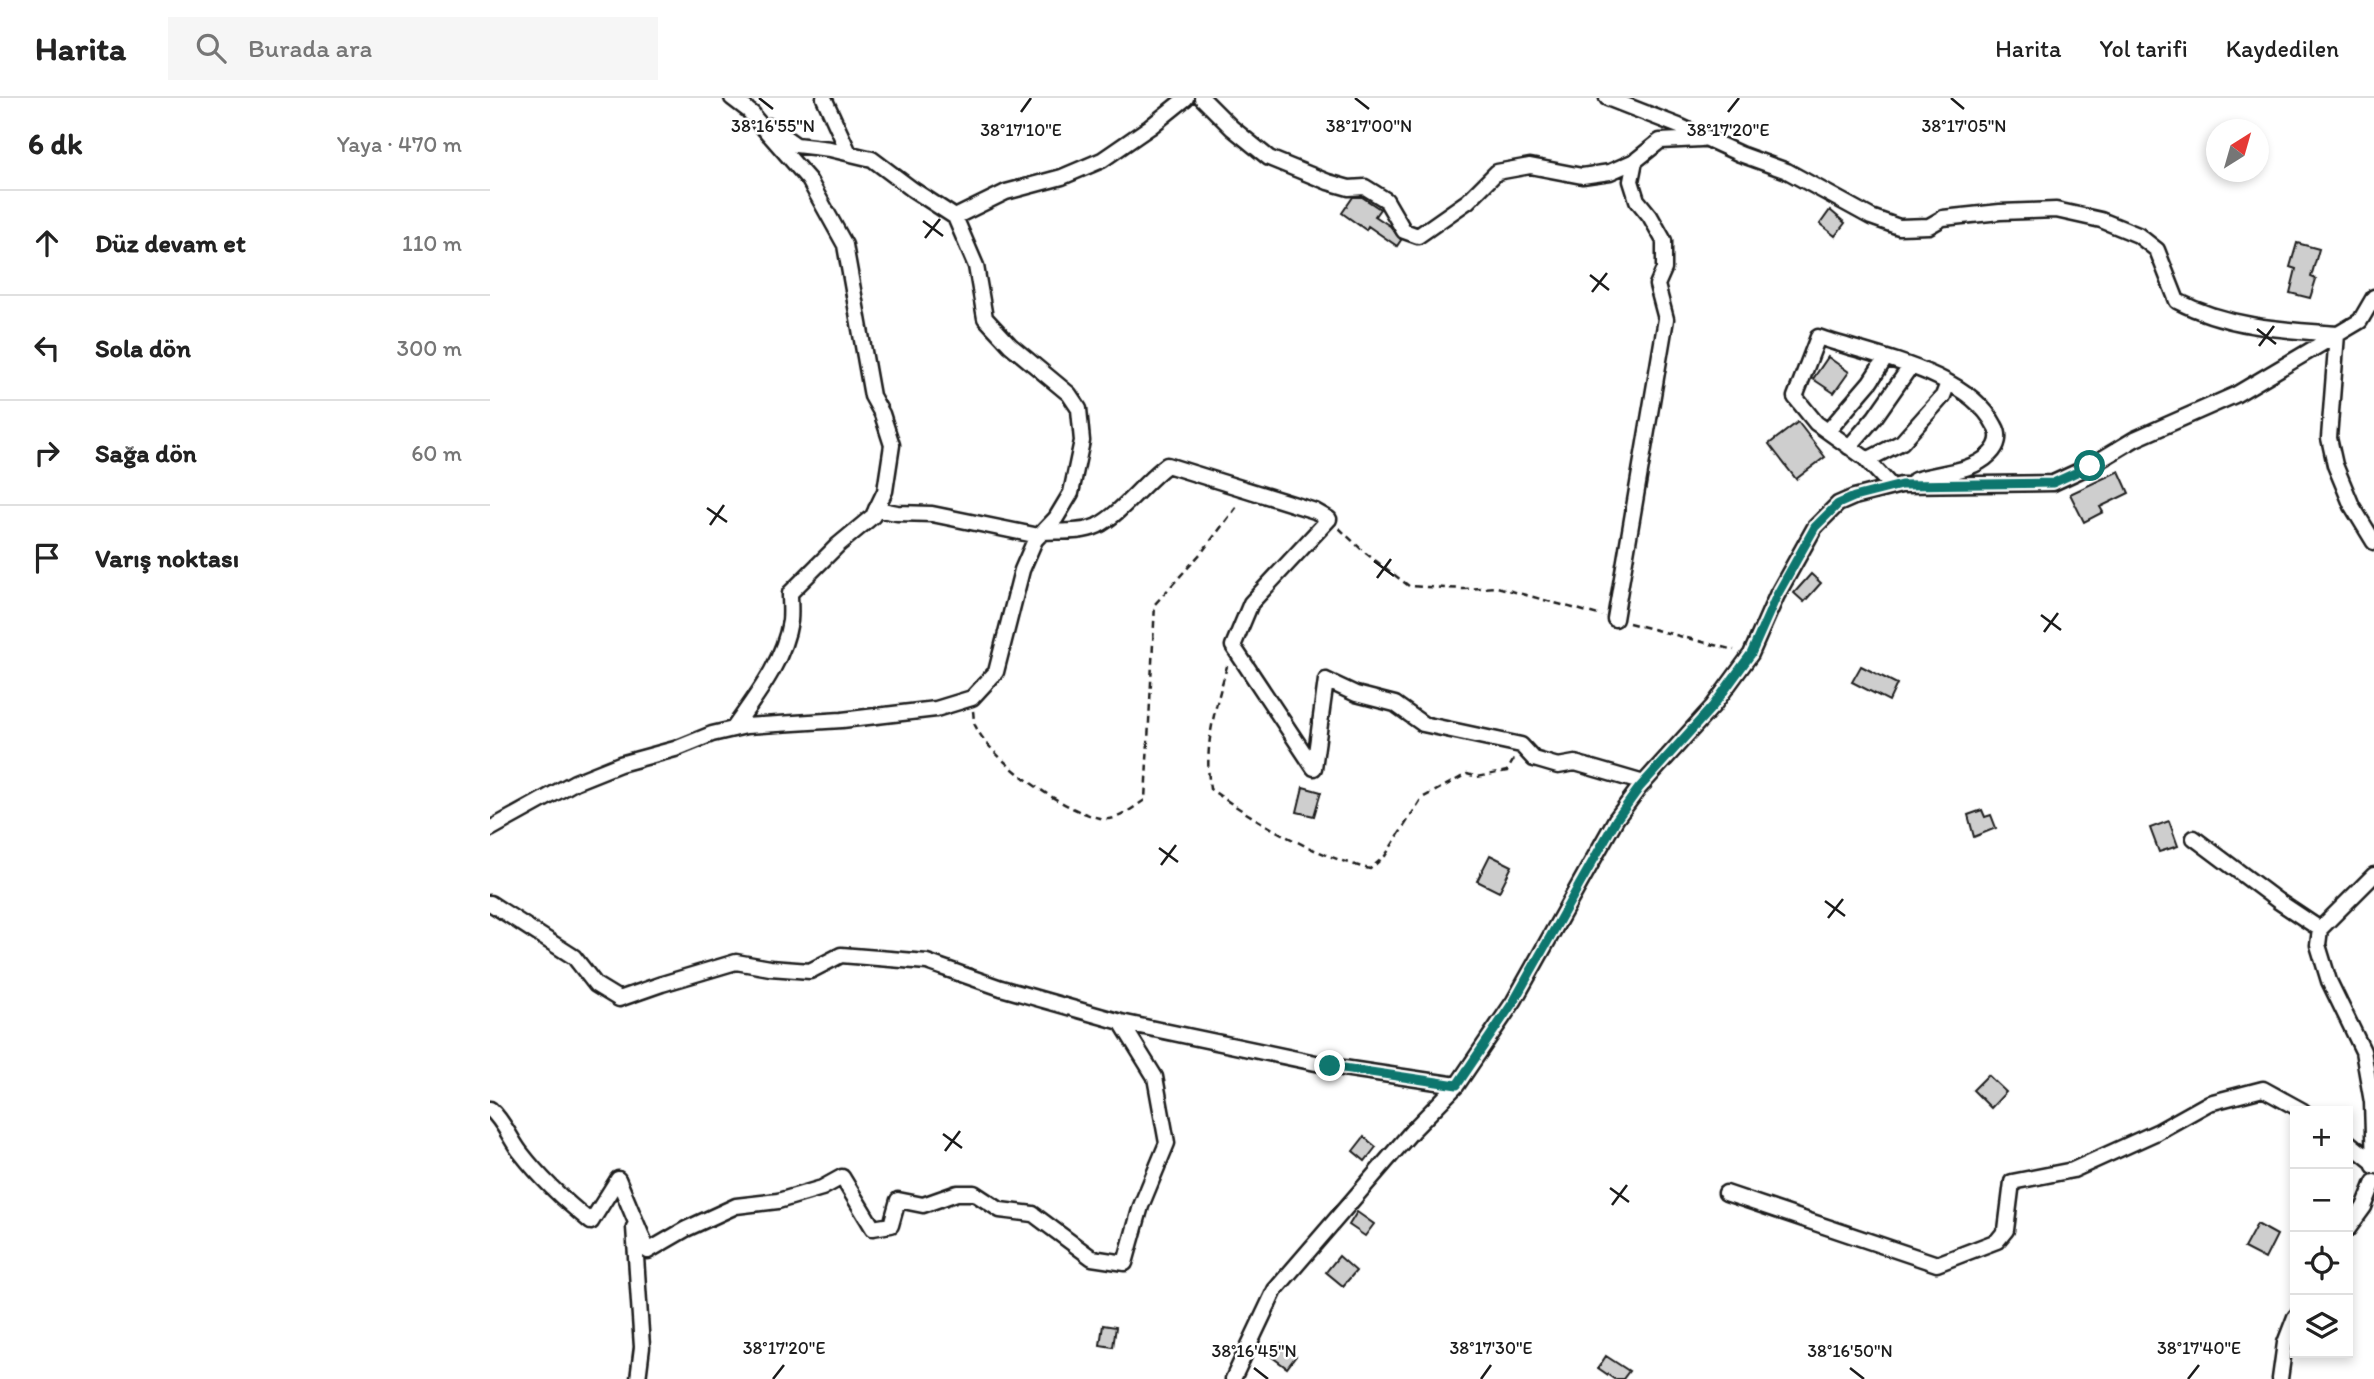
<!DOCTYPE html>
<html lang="tr">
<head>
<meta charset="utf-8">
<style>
	:root { --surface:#fff; --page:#f6f6f6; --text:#222; --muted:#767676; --line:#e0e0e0 }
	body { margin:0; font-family:Itim,sans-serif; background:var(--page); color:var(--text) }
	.controls { position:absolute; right:21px; bottom:21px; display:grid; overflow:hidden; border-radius:0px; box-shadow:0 4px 10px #0003 }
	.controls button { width:63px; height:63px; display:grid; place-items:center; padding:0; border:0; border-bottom:2px solid var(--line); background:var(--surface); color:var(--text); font:35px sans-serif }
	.compass { position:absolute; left:1716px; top:21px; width:63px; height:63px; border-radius:50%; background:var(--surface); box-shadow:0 4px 10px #0003; rotate:37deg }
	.stop { position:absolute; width:21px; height:21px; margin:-16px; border:5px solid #0f766e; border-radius:50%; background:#fff }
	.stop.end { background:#0f766e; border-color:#fff; box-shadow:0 2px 7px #0008 }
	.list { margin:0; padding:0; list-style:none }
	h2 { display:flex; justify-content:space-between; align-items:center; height:91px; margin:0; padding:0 28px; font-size:30px }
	h2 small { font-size:23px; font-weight:400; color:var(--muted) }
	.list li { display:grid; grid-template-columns:46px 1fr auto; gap:21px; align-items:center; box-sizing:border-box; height:105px; padding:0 28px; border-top:2px solid var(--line) }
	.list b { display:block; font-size:26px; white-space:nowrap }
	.list em { font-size:23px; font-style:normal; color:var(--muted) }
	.icon { flex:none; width:38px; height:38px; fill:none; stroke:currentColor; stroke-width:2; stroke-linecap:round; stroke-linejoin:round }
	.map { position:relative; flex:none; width:1884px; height:1281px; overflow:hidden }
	header { display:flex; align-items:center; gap:42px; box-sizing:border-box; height:98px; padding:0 35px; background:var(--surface); border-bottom:2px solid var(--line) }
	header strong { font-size:33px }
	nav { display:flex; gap:38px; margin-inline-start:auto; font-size:24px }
	.search { width:490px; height:63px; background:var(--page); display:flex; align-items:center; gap:18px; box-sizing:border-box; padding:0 24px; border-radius:0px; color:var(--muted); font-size:26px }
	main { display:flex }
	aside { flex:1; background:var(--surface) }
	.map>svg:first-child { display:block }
</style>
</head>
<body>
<header>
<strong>Harita</strong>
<div class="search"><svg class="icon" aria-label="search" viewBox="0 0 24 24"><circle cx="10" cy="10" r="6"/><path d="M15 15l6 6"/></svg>Burada ara</div>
<nav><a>Harita</a><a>Yol tarifi</a><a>Kaydedilen</a></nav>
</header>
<main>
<aside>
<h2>6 dk<small>Yaya · 470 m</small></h2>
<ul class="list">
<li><svg class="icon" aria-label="ahead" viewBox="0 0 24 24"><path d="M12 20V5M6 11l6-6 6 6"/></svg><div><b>Düz devam et</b></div><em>110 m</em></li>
<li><svg class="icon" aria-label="left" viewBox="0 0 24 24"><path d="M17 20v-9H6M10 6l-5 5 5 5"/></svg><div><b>Sola dön</b></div><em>300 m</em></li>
<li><svg class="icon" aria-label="right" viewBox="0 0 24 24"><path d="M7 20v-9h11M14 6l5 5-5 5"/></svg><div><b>Sağa dön</b></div><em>60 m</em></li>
<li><svg class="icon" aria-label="arrive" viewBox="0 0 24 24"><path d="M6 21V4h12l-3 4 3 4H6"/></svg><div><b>Varış noktası</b></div></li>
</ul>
</aside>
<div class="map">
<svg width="1884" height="1281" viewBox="0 0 1884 1281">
	<rect width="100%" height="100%" fill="#fff"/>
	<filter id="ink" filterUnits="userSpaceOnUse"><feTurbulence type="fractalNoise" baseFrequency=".0143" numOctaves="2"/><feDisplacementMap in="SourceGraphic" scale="14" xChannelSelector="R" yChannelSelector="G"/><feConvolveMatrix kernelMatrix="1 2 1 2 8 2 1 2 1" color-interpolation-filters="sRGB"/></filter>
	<g filter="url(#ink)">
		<path fill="#cecece" stroke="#1c1c1c" stroke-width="2" d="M863 99H872L890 111 885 118 900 128 911 142 907 148 878 128 876 132 852 115Z
			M1340 112 1355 125 1345 138 1330 126Z
			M1807 145 1829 151 1821 179 1826 181 1820 200 1800 195 1806 171 1800 169Z
			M1338 259 1359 274 1344 295 1323 281Z
			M1308 324 1335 359 1306 381 1279 346Z
			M1629 373 1639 395 1610 409 1613 414 1594 424 1580 396Z
			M1321 476 1331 485 1314 504 1304 495Z
			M1371 568 1407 586 1399 603 1362 584Z
			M813 689 831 694 824 718 807 714Z
			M1492 712 1495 719 1501 717 1506 730 1484 739 1478 717Z
			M1679 723 1688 748 1669 754 1660 730Z
			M1000 757 1022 768 1009 794 987 783Z
			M1498 977 1516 994 1501 1010 1483 992Z
			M874 1039 886 1049 875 1063 863 1053Z
			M867 1114 884 1126 875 1138 859 1127Z
			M1767 1126 1787 1137 1775 1161 1754 1150Z
			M849 1158 866 1173 853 1188 836 1174Z
			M613 1227 626 1229 623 1249 610 1247Z
			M791 1246 806 1258 797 1270 782 1259Z
			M1116 1258 1139 1273 1133 1281H1124L1108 1270Z"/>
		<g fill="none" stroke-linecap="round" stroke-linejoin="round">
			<defs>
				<path id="street" d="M242 0 263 16
					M334 0 359 55
					M712 0 742 30 779 60 838 84 859 90 875 89 896 102 914 133 928 138 978 103 1007 74 1040 68 1092 78 1120 74 1145 63 1170 43 1211 41
					M1117 0 1189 28 1250 56 1297 73 1381 119 1409 129 1439 128 1453 120 1510 114 1566 112 1611 122 1648 137 1667 152 1687 203C1737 229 1792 232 1847 236L1839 340 1845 367 1862 408 1884 444
					M279 28 306 47 340 51 382 61 422 91 465 119 516 94 572 79 612 62 660 29 696 0
					M1338 333 1380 284 1395 261
					M1359 349 1385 319 1420 269
					M1377 362 1412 344 1453 298 1458 285
					M1402 389 1375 360 1326 325 1305 299 1328 239C1382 258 1477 273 1505 328 1511 338 1508 348 1500 356 1481 375 1449 374 1425 382
					M386 411 407 415 442 416 549 438
					M553 434C569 433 592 435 607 428 631 416 654 384 677 367L825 413 839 421 761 505 743 548 824 670 836 582 866 596 905 606 933 626 1031 647 1044 661 1068 668 1085 665 1154 685
					M1125 521 1176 221 1167 187 1174 171V143L1160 118 1147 102 1141 83 1145 63
					M243 631C266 598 294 563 300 523 301 514 300 504 300 495L348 447 383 418 395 393 402 347 392 316 382 298 355 147 319 82 256 10
					M0 731 85 684 130 666 185 651 222 636 256 628 352 622 446 611 482 600 506 574 532 472 545 442 566 420 581 395 592 343 589 311 579 296 520 247 495 220 486 168 465 119
					M1704 740 1788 803 1830 831
					M1884 777 1830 831 1828 847 1839 883 1873 953 1882 1004 1884 1068
					M0 805 84 859 106 887 129 901 172 886 246 864 280 870 320 873 351 857 437 864 511 890 631 924
					M0 1011C14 1023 20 1041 31 1055 51 1081 76 1104 101 1124L128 1081 158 1153 196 1131 246 1108 288 1103 332 1090 352 1079 383 1130 401 1127 408 1102 433 1107 467 1095H484L510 1112 543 1116 602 1160 635 1165 651 1108 677 1045 665 979 631 924 840 968 967 987
					M1858 1044 1883 1064
					M1236 1095 1447 1166 1507 1143 1516 1132 1522 1084 1583 1072 1667 1034 1719 1005 1773 991 1813 1013
					M144 1129 152 1249 148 1281
					M1858 1131 1874 1109 1884 1084
					M743 1281 785 1192 923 1032 967 987 1024 903 1126 721 1149 690 1223 608 1261 556 1287 497 1325 429 1348 406 1364 399 1411 387 1563 385 1600 368 1645 341 1745 297 1870 223 1884 199
					M1790 1281 1795 1245 1805 1219"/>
			</defs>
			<use href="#street" stroke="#1c1c1c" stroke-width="19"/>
			<path stroke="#1c1c1c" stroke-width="2.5" stroke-dasharray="7 5" stroke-linecap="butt" d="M849 430 873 453 919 488 974 491 1007 489 1112 518
				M1139 525 1244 552
				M737 568C725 612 714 645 720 691 769 725 822 757 880 771L895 758 932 700 977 676 987 679 1017 673 1024 661
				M483 613C484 618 483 625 486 629 501 662 580 719 617 721 629 722 645 708 655 702L665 506 712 454 749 406"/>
			<use href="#street" stroke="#fff" stroke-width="14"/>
		</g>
	</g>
	<g fill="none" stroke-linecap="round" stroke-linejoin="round" filter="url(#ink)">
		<path stroke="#0f766e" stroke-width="9" d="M840 968 967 987 1024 903 1126 722 1149 690 1223 608 1261 556 1287 497 1325 429 1348 406 1364 399 1411 387 1563 385 1600 368"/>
	</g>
	<path fill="none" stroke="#1c1c1c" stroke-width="2.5" d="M269 0 283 11M865 0 879 11M1461 0 1474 11M531 14 541 0M1238 14 1249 0M433 123 453 138M435 140 450 121M1100 177 1119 192M1102 194 1117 175M1767 231 1786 246M1769 248 1784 228M217 410 237 424M220 427 234 407M884 463 904 478M887 480 901 461M1551 517 1571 532M1554 534 1568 515M669 750 688 764M671 767 686 747M1335 803 1355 818M1338 820 1353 801M453 1036 472 1050M455 1053 470 1033M1120 1090 1139 1104M1122 1107 1137 1087M764 1270 778 1281M1360 1270 1374 1281M283 1281 294 1267M991 1281 1001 1267M1698 1281 1709 1267"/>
	<g font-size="18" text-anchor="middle" fill="#1c1c1c" stroke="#fff" stroke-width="5" stroke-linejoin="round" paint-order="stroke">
		<text x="283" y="34">38°16'55"N</text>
		<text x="879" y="34">38°17'00"N</text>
		<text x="1474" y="34">38°17'05"N</text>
		<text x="531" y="38">38°17'10"E</text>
		<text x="1238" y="38">38°17'20"E</text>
		<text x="294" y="1256">38°17'20"E</text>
		<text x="1001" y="1256">38°17'30"E</text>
		<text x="1709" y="1256">38°17'40"E</text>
		<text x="764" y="1259">38°16'45"N</text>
		<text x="1360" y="1259">38°16'50"N</text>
	</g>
</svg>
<div class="controls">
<button>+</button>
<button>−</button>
<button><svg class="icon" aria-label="locate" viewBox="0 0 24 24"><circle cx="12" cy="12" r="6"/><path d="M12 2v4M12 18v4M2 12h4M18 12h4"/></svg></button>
<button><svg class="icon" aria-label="layers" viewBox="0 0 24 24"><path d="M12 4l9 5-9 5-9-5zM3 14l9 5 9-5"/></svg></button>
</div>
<svg class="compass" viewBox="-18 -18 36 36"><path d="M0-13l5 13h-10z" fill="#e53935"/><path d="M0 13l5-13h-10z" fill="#767676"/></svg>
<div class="stop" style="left:1600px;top:368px"></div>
<div class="stop end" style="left:840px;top:968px"></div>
</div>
</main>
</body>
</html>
